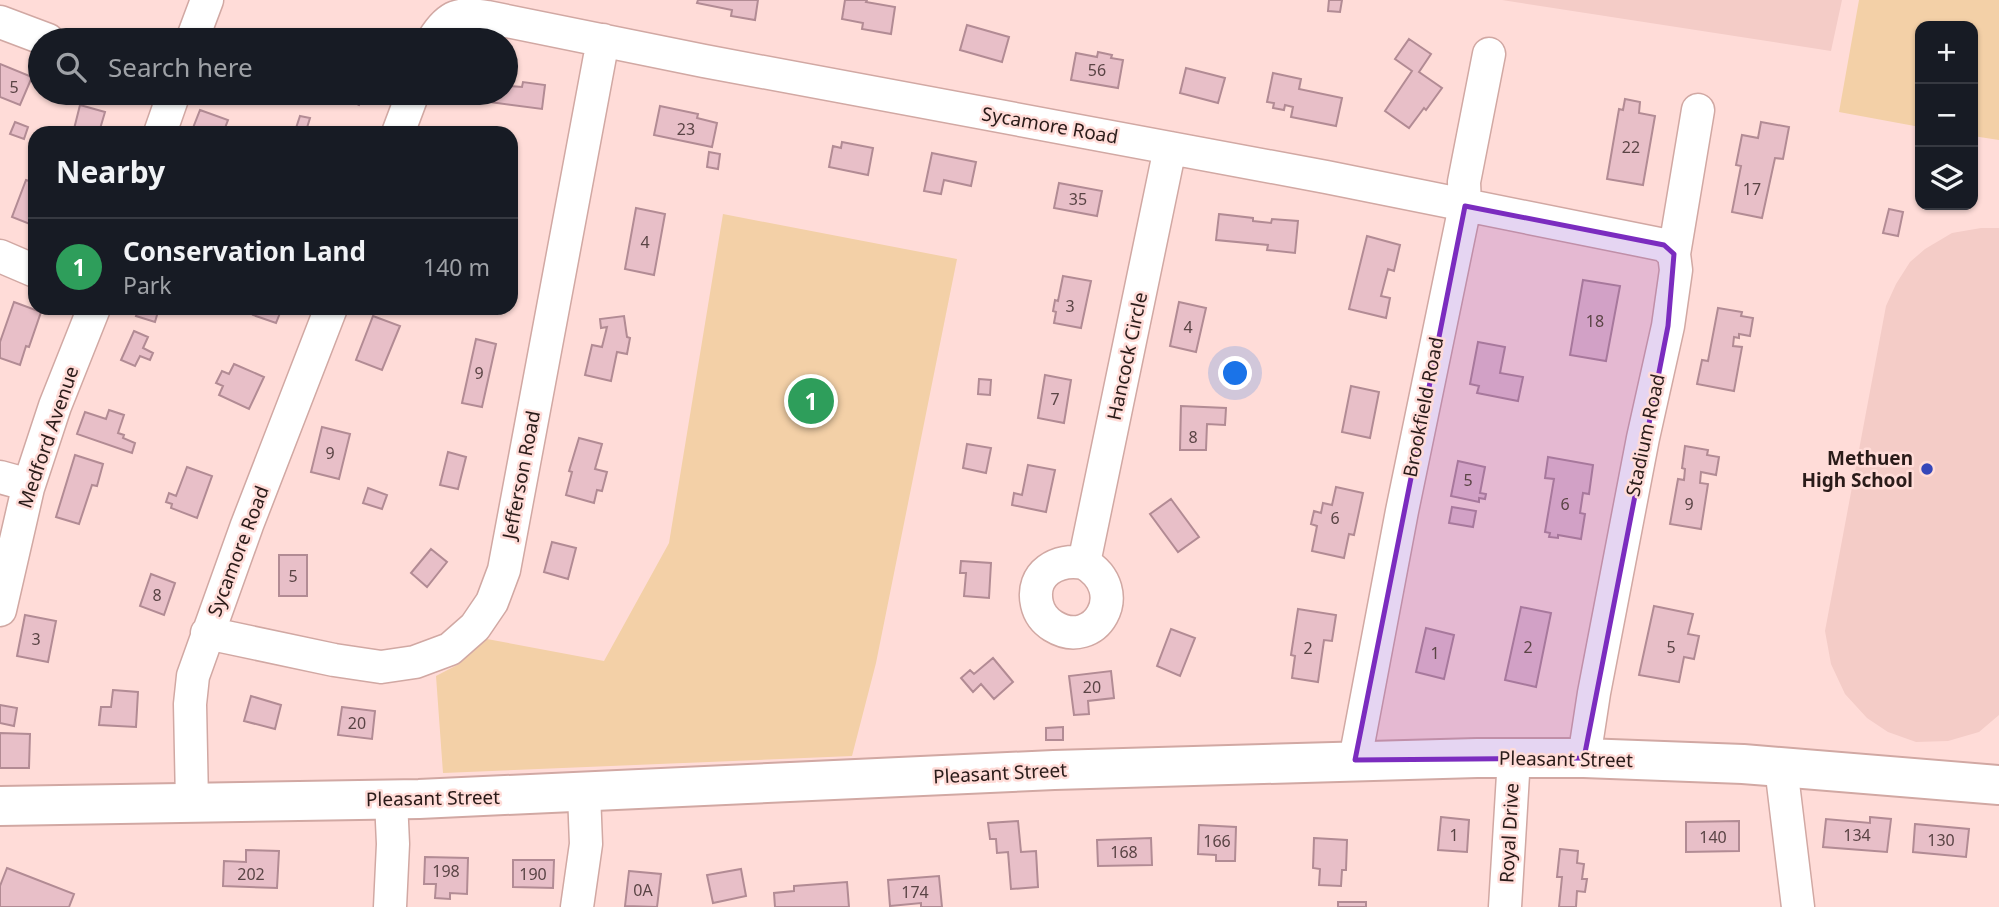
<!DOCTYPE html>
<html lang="en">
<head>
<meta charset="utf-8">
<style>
	:root { --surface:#171b24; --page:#242831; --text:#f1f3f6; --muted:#9ea1a6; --line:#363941; --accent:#9ca5db }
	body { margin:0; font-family:"Noto Sans",sans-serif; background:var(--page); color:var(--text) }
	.controls { position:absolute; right:21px; top:21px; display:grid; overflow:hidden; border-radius:14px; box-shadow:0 2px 5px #0004 }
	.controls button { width:63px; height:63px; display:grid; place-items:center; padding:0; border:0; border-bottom:2px solid var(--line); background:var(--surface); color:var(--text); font:35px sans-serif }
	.you { position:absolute; left:1236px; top:374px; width:24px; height:24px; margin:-18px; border:5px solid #fff; border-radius:50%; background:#1a73e8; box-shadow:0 0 0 10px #1a73e833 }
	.badge { display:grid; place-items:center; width:46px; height:46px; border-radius:50%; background:var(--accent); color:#fff; font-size:23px; font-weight:700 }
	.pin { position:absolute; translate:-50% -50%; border:4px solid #fff; box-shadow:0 2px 7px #0006 }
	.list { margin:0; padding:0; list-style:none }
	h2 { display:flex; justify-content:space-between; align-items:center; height:91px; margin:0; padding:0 28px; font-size:30px }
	h2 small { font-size:23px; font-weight:400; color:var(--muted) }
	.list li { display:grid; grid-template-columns:46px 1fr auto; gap:21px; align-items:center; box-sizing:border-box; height:98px; padding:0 28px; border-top:2px solid var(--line) }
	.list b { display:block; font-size:26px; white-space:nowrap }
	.list p { margin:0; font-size:23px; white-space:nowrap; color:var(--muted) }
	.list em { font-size:23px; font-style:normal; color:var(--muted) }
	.icon { flex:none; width:38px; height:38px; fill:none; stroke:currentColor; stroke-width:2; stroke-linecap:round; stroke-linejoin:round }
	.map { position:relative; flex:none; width:1999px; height:907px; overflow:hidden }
	.search { position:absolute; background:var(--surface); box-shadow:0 2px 5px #0004; left:28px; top:28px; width:490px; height:77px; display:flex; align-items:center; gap:18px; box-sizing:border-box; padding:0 24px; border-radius:38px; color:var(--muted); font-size:26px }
	.panel { position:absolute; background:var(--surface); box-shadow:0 2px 5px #0004; left:28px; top:126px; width:490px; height:189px; border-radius:21px }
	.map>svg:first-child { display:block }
</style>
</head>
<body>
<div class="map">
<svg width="1999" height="907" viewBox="0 0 1999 907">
	<rect width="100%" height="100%" fill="#ffdcd8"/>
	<path fill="#f4ccc7" d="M1502 0H1842L1831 51Z
		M1981 228H1999V715L1979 732 1948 741 1916 742 1888 732 1867 718 1845 694 1831 664 1825 631 1886 306 1896 284 1910 262 1925 249 1952 233Z"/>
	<path fill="#f3d0a7" d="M1859 0H1999V140L1973 136V26H1920V127L1839 112Z
		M723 214 957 259 876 663 852 756 443 773 436 676 459 664 487 639 604 661 669 543Z"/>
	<path fill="#e8bfc8" stroke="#b28b94" stroke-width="2" d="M698 0H758L755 20 731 16 732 10 697 3Z
		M845 0H867L866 2 895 7 891 34 862 29 863 23 842 19Z
		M1329 0H1342L1340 12 1328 11Z
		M967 25 1009 37 1002 62 960 50Z
		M1409 39 1431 54 1419 72 1442 88 1426 110 1424 108 1409 128 1385 111 1412 71 1395 59Z
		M1098 52 1112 55 1111 58 1123 60 1118 88 1071 80 1076 53 1097 57Z
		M0 64 32 77 20 105 0 97Z
		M1186 68 1225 78 1218 103 1180 93Z
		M1273 73 1301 79 1299 89 1342 98 1336 126 1291 117 1293 107 1285 105 1284 110 1273 108 1274 103 1267 102Z
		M506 77 511 78 510 86 522 87 523 82 545 85 542 109 474 100 475 93H506Z
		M333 93H365L359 105Z
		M1625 99 1640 102 1639 113 1655 116 1643 185 1607 179 1619 109 1623 110Z
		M80 105 105 112 100 129 110 133H77L78 130 74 129Z
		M660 106 698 114 697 118 717 123 712 147 654 135Z
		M200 110 228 120 223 133H191Z
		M300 116 310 118 306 131 296 128Z
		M15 122 28 127 24 139 10 134Z
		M1761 122 1789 127 1783 159 1775 158 1762 218 1732 212 1741 166 1736 165 1742 135 1758 138Z
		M842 142 873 148 868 175 829 167 833 146 841 148Z
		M709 152 720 154 718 169 707 167Z
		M932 153 976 162 971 186 944 180 941 194 924 191Z
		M26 180 35 183V226L12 217Z
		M1059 183 1102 191 1097 216 1054 208Z
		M636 208 665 214 654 275 625 269Z
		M1889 209 1903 212 1898 236 1883 233Z
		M1219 214 1253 218V221L1271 223 1272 219 1298 221 1295 253 1267 250 1268 245 1216 240Z
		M1367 236 1400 245 1394 271 1388 269 1381 296 1390 298 1386 318 1349 309Z
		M1063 276 1091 281 1081 328 1054 323 1056 312 1053 311 1055 300 1058 301Z
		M1583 280 1620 286 1606 361 1570 355Z
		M14 302 41 312 29 347 26 346 20 365 0 358V342Z
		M1179 302 1206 308 1196 352 1170 346Z
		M139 308H159L155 322 136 316Z
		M256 308H282L276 323 253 315Z
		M1718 308 1742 312 1741 316 1753 318 1750 336 1739 334V338L1734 337 1733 346 1742 347 1734 391 1697 384 1702 360 1708 361Z
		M373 316 400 326 382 370 356 360Z
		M624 316 627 337 630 338 627 354 617 352 611 381 585 375 592 345 602 347 607 327 601 328 600 319Z
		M134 331 148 337 143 348 153 353 150 360 140 356 135 366 121 360Z
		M476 339 496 344 482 407 462 403Z
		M1478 342 1505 347 1500 373 1523 377 1518 401 1477 393 1479 386 1470 384Z
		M234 364 264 377 249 409 219 395 223 386 216 383 222 371 229 374Z
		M1045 375 1071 380 1064 423 1038 418Z
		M979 379 991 380 990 395 978 394Z
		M1351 386 1379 392 1370 438 1342 432Z
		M1181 406 1226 408 1225 425 1207 424 1206 450H1180Z
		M109 410 124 415 118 433 124 435 123 438 135 443 132 453 77 434 85 412 106 419Z
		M322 427 350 434 339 479 311 472Z
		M579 438 602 444 595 469 607 472 602 491 597 490 594 503 566 495 572 472 569 471Z
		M967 444 991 448 986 473 963 468Z
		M1685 446 1708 450 1707 455 1719 457 1716 475 1701 472 1700 483 1708 484 1701 529 1670 524 1678 479 1684 480 1685 469 1682 468Z
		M448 452 466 457 458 489 440 485Z
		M75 455 103 464 97 486 92 485 79 524 56 517Z
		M1548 457 1593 465 1589 494 1583 493 1580 513 1585 514 1581 539 1558 535V538L1549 537 1550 533 1545 532 1554 479 1545 478Z
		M1458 461 1485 467 1480 493 1486 494 1485 499 1479 498V502L1451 496Z
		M1028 465 1055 470 1046 512 1012 505 1014 493 1022 495Z
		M187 467 212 476 197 518 171 508 172 504 166 502 169 493 176 496Z
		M1336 487 1363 493 1354 535 1349 534 1344 558 1312 551 1317 526 1311 524 1314 511 1321 513 1323 503 1332 505Z
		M368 488 387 495 382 509 363 503Z
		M1171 499 1199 537 1178 552 1150 514Z
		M1452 507 1476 511 1473 527 1449 523Z
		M552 542 576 548 568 579 544 572Z
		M431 549 447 562 427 587 411 573Z
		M279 555H307V596H279Z
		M961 561 991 563 989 598 964 596 966 573H960Z
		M151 574 175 583 164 615 140 606Z
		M1654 606 1693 614 1688 634 1699 636 1694 659 1684 657 1679 682 1639 675Z
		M1521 607 1551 613 1536 687 1505 680Z
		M1298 609 1336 615 1332 641 1324 640 1318 682 1292 678 1295 656 1291 655Z
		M25 615 56 621 48 662 17 656Z
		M1426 628 1454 635 1444 679 1416 672Z
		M1171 629 1195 638 1180 676 1157 666Z
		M993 658 1013 682 994 699 981 684 973 692 961 678 970 670 974 674Z
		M1111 671 1114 698 1088 701 1089 714 1074 715 1069 676Z
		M113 690 138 692 136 727 99 725 101 707H111Z
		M251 696 281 705 275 729 244 721Z
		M0 705 17 708 14 726 0 723Z
		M342 707 375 711 372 739 338 735Z
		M1063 727V740H1046V728Z
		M0 733 30 734 29 768H0Z
		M1441 817 1469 820 1467 852 1438 850Z
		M1870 817 1891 819 1887 852 1823 847 1826 819 1870 823Z
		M1018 821 1021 852 1036 851 1038 887 1011 889 1008 852 997 853 996 839H990L988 823Z
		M1739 821V851L1686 852V822Z
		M1915 824 1969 829 1966 857 1913 852Z
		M1199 825 1236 827 1235 861H1216V855L1198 854Z
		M1151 838 1152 865 1098 866 1097 840Z
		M1314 838 1347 840 1346 870H1342L1341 886 1319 885 1320 869 1313 868Z
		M1560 849 1578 851 1577 863 1584 864 1582 879H1587L1585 892 1577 891 1576 907H1559L1562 877H1557Z
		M246 850 279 851 277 888 223 886 224 861 246 862Z
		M425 857 468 858 467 894 450 893V899L435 898 436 884H424Z
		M513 860H554L553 888 513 887Z
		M7 868 74 894 69 907H0V886Z
		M741 869 746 896 713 903 707 875Z
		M629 871 661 874 657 907 625 906Z
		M939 876 942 907H921V903L890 906 888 880Z
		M847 882 849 907H775L774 893 794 891V886Z
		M1338 902H1366V907H1338Z"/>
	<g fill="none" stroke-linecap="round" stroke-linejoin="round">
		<defs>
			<path id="minor" d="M0 22 48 40
				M192 40 207 0
				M433 40C449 14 459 13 487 17L704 61 1326 177 1664 245 1674 254
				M160 133 174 93
				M398 133 413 93
				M0 256 35 271
				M0 477 29 485
				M1084 563C1132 591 1095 652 1053 626 1045 621 1039 613 1037 604 1030 573 1058 558 1084 563L1170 148
				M0 610 28 488 55 406 94 308
				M207 633 334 660 381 667 415 662 450 649 475 627 492 602 504 570 603 40
				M1584 758 1594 693 1643 438 1668 326 1676 270 1674 254 1698 110
				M1355 760 1402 511 1465 206 1464 182 1489 54
				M1781 767 1798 907
				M192 802 190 704 193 676 247 525 331 308
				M390 907 393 844 391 800
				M577 907 586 844 584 793
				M1505 907 1514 758"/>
			<path id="major" d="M0 806 419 799 1054 770 1477 758H1584L1743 764 1999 785"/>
		</defs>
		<use href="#minor" stroke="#d1a8a3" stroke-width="35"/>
		<use href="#major" stroke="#d1a8a3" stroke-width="42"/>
		<use href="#minor" stroke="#fff" stroke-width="32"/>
		<use href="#major" stroke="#fff" stroke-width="38"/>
	</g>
	<path fill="#7b2cbf" fill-opacity="0.2" stroke="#7b2cbf" stroke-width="5" stroke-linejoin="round" d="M1465 206 1664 245 1674 254 1668 326 1584 758 1355 760Z"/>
	<circle fill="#3546b9" stroke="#ffdcd8" stroke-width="2.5" cx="1927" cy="469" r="7"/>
	<g text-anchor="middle" stroke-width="5" stroke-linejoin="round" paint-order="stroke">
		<g font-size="16" fill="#5a4445">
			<text x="1097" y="76">56</text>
			<text x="14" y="93">5</text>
			<text x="686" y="135">23</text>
			<text x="1631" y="153">22</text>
			<text x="1752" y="195">17</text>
			<text x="1078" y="205">35</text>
			<text x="645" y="248">4</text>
			<text x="1070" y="312">3</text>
			<text x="1595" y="327">18</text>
			<text x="1188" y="333">4</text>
			<text x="479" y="379">9</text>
			<text x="1055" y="405">7</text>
			<text x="1193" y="443">8</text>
			<text x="330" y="459">9</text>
			<text x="1468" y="486">5</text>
			<text x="1565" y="510">6</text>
			<text x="1689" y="510">9</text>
			<text x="1335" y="524">6</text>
			<text x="293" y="582">5</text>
			<text x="157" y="601">8</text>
			<text x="36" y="645">3</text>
			<text x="1528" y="653">2</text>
			<text x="1671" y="653">5</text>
			<text x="1308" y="654">2</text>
			<text x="1435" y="659">1</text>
			<text x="1092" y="693">20</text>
			<text x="357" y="729">20</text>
			<text x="1454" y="841">1</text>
			<text x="1857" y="841">134</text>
			<text x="1713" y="843">140</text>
			<text x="1941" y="846">130</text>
			<text x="1217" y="847">166</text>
			<text x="1124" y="858">168</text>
			<text x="446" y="877">198</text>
			<text x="251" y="880">202</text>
			<text x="533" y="880">190</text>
			<text x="643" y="896">0A</text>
			<text x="915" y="898">174</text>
		</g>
		<g font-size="19" fill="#2a1b19" stroke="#ffdcd8">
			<text transform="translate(1050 125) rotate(10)" y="7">Sycamore Road</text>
			<text transform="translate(1127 356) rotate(-78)" y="7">Hancock Circle</text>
			<text transform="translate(1423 407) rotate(-79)" y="7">Brookfield Road</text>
			<text transform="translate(1645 435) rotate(-78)" y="7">Stadium Road</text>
			<text transform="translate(48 437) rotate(-71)" y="7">Medford Avenue</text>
			<text transform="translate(521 475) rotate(-79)" y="7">Jefferson Road</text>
			<text transform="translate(238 551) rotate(-69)" y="7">Sycamore Road</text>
			<text transform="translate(1566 759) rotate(1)" y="7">Pleasant Street</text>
			<text transform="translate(1000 773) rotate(-3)" y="7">Pleasant Street</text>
			<text transform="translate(433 798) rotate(-1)" y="7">Pleasant Street</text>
			<text transform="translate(1509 833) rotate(-87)" y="7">Royal Drive</text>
		</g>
		<g font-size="19" font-weight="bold" fill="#2a1b19" stroke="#ffdcd8" text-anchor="end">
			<text x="1913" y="465">Methuen<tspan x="1913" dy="22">High School</tspan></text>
		</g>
	</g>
</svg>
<div class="controls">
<button>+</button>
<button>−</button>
<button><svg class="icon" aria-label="layers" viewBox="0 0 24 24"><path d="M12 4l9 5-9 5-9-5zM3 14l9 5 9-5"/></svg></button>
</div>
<div class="you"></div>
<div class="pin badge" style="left:811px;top:401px;background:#2e9e5b">1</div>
<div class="search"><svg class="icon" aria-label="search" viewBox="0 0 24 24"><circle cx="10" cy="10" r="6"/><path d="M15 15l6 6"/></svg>Search here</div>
<section class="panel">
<h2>Nearby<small></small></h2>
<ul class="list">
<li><span class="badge" style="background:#2e9e5b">1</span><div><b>Conservation Land</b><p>Park</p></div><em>140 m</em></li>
</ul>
</section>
</div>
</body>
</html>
